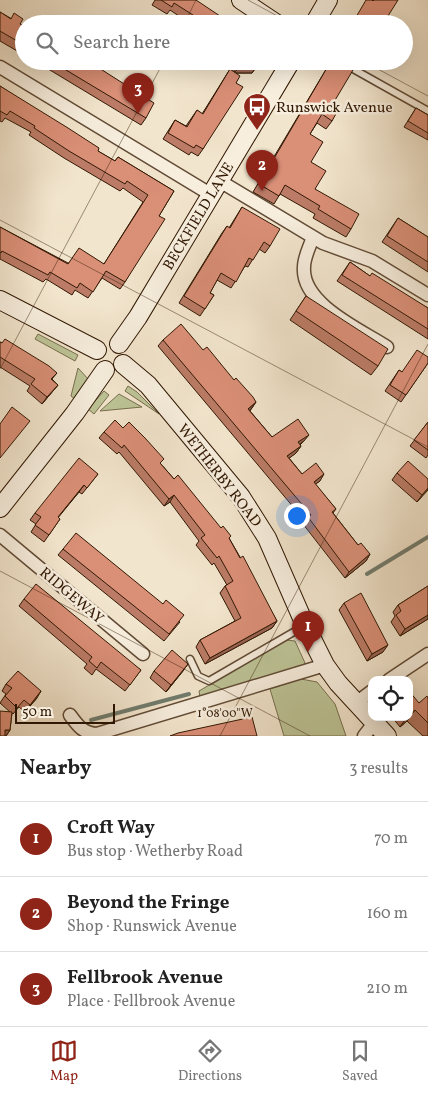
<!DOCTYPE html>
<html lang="en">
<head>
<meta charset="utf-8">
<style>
	:root { --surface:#fff; --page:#f2f2f2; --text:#222; --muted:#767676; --line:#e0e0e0; --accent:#8f2418 }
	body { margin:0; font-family:Vollkorn,serif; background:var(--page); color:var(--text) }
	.controls { position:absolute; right:15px; bottom:15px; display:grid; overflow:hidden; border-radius:10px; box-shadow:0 5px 20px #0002 }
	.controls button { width:45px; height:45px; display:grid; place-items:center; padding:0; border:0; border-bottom:1px solid var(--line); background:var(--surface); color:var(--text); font:25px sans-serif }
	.scale { position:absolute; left:15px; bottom:12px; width:100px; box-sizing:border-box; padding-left:5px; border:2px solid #311803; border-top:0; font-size:14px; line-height:18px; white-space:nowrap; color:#311803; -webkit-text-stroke:4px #f7eede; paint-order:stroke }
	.you { position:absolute; left:296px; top:515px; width:18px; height:18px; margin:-12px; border:4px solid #fff; border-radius:50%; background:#1a73e8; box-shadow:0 0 0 8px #1a73e833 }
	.badge { display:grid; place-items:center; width:32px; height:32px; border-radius:50%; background:var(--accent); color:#fff; font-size:16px; font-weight:700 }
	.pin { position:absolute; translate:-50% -41px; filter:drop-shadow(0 1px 2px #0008) }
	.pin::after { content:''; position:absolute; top:26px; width:18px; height:15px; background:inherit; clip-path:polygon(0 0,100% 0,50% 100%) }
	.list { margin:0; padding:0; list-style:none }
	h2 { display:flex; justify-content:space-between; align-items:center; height:65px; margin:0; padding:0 20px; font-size:21px }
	h2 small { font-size:16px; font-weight:400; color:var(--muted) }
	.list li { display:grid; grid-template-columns:32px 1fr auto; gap:15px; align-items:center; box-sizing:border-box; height:75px; padding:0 20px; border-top:1px solid var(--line) }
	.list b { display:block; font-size:19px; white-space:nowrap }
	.list p { margin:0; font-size:16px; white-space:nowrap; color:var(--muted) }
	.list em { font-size:16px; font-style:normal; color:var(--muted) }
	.icon { flex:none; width:28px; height:28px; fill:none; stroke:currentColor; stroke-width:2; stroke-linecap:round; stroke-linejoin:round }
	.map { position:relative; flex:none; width:428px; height:736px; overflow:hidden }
	.search { position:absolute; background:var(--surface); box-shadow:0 5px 20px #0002; left:15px; right:15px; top:15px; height:55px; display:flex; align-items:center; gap:12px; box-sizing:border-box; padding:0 18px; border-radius:28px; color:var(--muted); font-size:19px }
	.sheet { height:290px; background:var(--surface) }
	nav { display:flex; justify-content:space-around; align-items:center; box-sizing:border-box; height:70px; border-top:1px solid var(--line); background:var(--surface); font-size:14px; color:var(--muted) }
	nav a { display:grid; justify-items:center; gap:2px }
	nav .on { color:var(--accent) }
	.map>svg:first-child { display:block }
</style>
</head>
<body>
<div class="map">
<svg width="428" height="736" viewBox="0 0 428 736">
	<rect width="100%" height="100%" fill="#f2e5cd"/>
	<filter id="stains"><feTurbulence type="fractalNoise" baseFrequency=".004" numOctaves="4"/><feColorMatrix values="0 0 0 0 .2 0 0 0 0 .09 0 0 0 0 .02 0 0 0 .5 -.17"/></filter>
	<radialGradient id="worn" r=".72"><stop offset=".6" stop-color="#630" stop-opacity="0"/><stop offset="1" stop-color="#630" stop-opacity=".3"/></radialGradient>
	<path fill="#bdc497" stroke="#776e4d" d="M38 334 78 355 75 361 35 339Z
		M78 368 90 381 76 400 71 396Z
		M128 386 137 392 159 414 125 391Z
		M104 391 109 395 94 414 88 409Z
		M119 394 142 407 100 411Z
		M286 640 295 641 305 663 302 667 200 697 199 691Z
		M301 679 317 682 335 704 346 736H284L270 689Z"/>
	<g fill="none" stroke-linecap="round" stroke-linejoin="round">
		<path stroke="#717c6e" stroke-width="4" d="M367 574 428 537
			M91 720 189 694"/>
		<defs>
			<path id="lane" d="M339 61 428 111
				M190 659 198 676 209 681 304 626"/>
			<path id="street" d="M0 67 210 194
				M218 180 323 243 372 261 428 295
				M313 237C310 246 304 257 304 267 301 304 361 330 387 347
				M0 535 143 654
				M389 680 428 654
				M356 703 372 691
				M70 715C78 726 83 733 97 734L325 665
				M364 736 374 723"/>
			<path id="secondary" d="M241 0 277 24
				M314 24 328 0
				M0 300 97 350
				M119 344 138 317 291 61
				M123 364 148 385 241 497 267 538 305 625 325 665 338 683 387 736
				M0 508 75 413 105 370"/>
		</defs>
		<use href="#lane" stroke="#614b36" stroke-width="9"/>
		<use href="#street" stroke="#614b36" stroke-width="15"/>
		<use href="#secondary" stroke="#311803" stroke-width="20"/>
		<use href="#lane" stroke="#f7eede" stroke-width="6"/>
		<use href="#street" stroke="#f7eede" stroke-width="12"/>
		<use href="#secondary" stroke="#f7eede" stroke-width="18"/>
	</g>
	<path fill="#bb7b66" stroke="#311803" d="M155 0H196L220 24H187L188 22 170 10 167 14 152 5Z
		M0 12 24 26V55L0 41Z
		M35 61H88L146 118 141 125Z
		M234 61H257V66L252 73H236V83L203 149 198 156 191 152 189 155 163 139 175 120 186 126 197 110 202 114 230 69 234 72Z
		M331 61V107L332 121 326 129 317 123 310 134 311 162 315 189 351 229 346 237 313 218 315 214 280 194 274 204 253 192Z
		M0 86 98 151 115 161 118 157 174 191 159 216 125 282 120 289 102 278 88 298 75 290 72 295 46 279 43 282 0 259V227L68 263 104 264 143 202 123 188 120 191 64 158 29 135 31 132 5 118 2 122 0 121Z
		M416 108 428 115V140L404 127Z
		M242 207 270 246 265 253 259 249 248 267 245 266 231 288 217 280 210 293 214 295 200 316 179 303 222 233 227 226 229 228Z
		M398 218 428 237V272L382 242Z
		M350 262 370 276 428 308V339L337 281Z
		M306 296 378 366 371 375 290 320Z
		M163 340 234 380 256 402 250 411 272 437 304 441 300 445 301 446 296 453 289 458 302 474 320 481 315 484 336 509 333 513 358 545 370 554 366 561 345 578 303 524 305 521 158 346Z
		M0 342 57 373 52 379 58 385 42 404 27 391 30 386 0 367Z
		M428 363 401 402 385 391 399 370 402 372Z
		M428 422V455L426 458 410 446Z
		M104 432 161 464 174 479 229 538 277 621 272 628 205 664 196 647 200 640 235 621 220 593 225 586 227 585 214 563 212 565 196 545 199 541 170 502 164 506 119 452 117 454 99 438Z
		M397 473 428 489 417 502 392 480Z
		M98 474 82 494 79 492 58 517 60 519 44 542 31 532 36 524 30 520 35 513Z
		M63 549 180 622 164 641 58 555Z
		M428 586V619L400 636 391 622 395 616 393 612 398 605Z
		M24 599 141 670 125 691 96 669 92 675 84 668 87 664 19 606Z
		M344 603 383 652 367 661 339 610Z
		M154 671H183L166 692 150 678Z
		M6 684 37 698 25 712 19 707 13 714 12 713 10 730 6 736H0L10 712 0 703 6 694 2 691Z
		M428 698V736H423L407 721 400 727 392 717H409L419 703Z"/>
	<path fill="#996453" stroke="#311803" d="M257 66 252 73H234L239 67Z
		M58 385 53 391 42 404 47 397Z
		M256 402 251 409 243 416 248 409Z
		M309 435 304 441 293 449 298 442Z
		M301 446 296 453 283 463 287 456Z
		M324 474 320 481 309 489 314 482Z
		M84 485 79 492 53 524 58 517Z
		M428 488V490L417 502 422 495Z
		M174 495 170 502 164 506 169 499Z
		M370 554 366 561 345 578 349 572Z
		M428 615V619L400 636 405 629Z
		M277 621 272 628 205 664 210 658Z
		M388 645 383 652 367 661 372 654Z
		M188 664 183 671 166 692 171 685Z
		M41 691 37 698 25 712 30 705Z
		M415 710 407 721 400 727 407 717H409V715Z
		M5 730H10L6 736H1Z"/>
	<path fill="#da8f77" stroke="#311803" d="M161 0H196L223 18 220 24H199L191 19 193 15 174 3 172 7Z
		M366 0H372L373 1 374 0H398L383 24H352Z
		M0 12 11 19 14 13 23 19 20 24 24 26V45L0 31Z
		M51 61H88L154 103 146 118Z
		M239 61H257V66L239 67Z
		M331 61H339L353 70 331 107 337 112 332 121 322 114 310 134 323 142 311 162 326 171 315 189 359 214 351 229 318 209 320 206 285 185 279 196 259 184Z
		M230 69 240 76 236 83 243 87 203 149 196 145 194 148 168 133 175 120 187 127 197 110 203 114Z
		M0 86 68 128 99 148 98 151 115 161 118 157 174 191 159 216 165 219 125 282 106 271 93 292 80 283 77 288 50 272 48 275 2 251 1 253 0 252V227L68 264 79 248 104 264 148 195 127 181 125 184 69 151 34 128 35 126 10 111 7 115 0 111Z
		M416 108 428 115V133L408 121Z
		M242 207 280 229 270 246 264 242 253 260 249 258 236 282 221 273 210 293 214 295 205 309 184 296 227 226 230 228Z
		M398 218 428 237V262L387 236Z
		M350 262 370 276 372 273 428 308V329L342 275Z
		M306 296 388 349 378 366 296 311Z
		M181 324 203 350 207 347 234 380 236 378 253 397 256 402 248 409 272 437 298 419 309 435 298 442 301 446 287 456 302 474 316 463 324 474 314 482 336 509 332 512 358 545 361 543 370 554 349 572 308 517 311 515 163 340Z
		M5 339 49 366 57 373 51 379 58 385 47 397 31 384 35 379 0 357V342L2 343Z
		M417 350 428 357V363L406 395 390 385 399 370 402 372Z
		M12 407 30 421 0 458V424Z
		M115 420 123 428 129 422 145 438 164 459 160 463 174 479 178 475 221 528 223 526 231 536 229 538 240 558 243 556 277 621 210 658 200 640 241 618 225 586 233 581 219 556 217 558 201 538 205 535 174 495 169 499 124 445 122 448 104 432Z
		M428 422V450L414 440Z
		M79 458 98 474 87 488 84 485 58 517 60 519 49 535 35 525 41 517 35 513Z
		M408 461 428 479V488L422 495 397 473Z
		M76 533 163 604 166 600 184 615 169 634 63 549Z
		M36 584 141 670 130 685 101 662 97 668 89 661 92 657 24 599Z
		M428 586V615L405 629 396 615 401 611 398 605Z
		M361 593 388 645 372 654 344 603Z
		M172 650 188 664 171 685 154 671Z
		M18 671 41 691 30 705 24 700 17 708 5 696 12 688 6 684Z
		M409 691 419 703 427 696 428 698V723L415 710 409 715Z
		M0 711 12 712 10 730H5V736H0Z
		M252 717 257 736H170L178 733Z"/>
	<path fill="none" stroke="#311803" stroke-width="1" stroke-opacity="0.45" d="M248 0 292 24M184 24 196 0M363 61 428 96M0 220 428 447M0 369 164 61M0 571 310 736M220 736 428 344"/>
	<defs>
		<symbol id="bus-pin" viewBox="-11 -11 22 30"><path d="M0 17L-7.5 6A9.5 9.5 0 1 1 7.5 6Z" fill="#8f2418" stroke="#f7eede"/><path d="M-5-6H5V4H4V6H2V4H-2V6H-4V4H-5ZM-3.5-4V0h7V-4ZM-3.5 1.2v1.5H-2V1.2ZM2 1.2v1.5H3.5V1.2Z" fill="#fff"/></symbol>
	</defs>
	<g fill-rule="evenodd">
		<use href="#bus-pin" x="241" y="91" width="32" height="43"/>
	</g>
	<g text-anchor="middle" stroke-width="5" stroke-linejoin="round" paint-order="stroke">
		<g font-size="15" fill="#311803" stroke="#f7eede" text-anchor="start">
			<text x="276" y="112">Runswick Avenue</text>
		</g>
		<g font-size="15" fill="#311803" stroke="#f7eede">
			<text transform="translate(198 216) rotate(-59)" y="5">BECKFIELD LANE</text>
			<text transform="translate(220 475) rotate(52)" y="5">WETHERBY ROAD</text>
			<text transform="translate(72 595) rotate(40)" y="5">RIDGEWAY</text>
		</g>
	</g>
	<g font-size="12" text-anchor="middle" fill="#311803" stroke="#f7eede" stroke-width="5" stroke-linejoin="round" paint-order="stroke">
		<text x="225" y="717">1°08'00"W</text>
	</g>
	<rect width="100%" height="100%" filter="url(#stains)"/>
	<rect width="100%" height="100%" fill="url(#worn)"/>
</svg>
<div class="controls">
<button><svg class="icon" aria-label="locate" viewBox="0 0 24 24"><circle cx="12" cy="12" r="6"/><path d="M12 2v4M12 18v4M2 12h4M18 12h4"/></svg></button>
</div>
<div class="scale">50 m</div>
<div class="you"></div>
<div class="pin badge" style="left:308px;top:652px">1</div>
<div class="pin badge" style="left:262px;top:191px">2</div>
<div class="pin badge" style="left:138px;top:114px">3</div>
<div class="search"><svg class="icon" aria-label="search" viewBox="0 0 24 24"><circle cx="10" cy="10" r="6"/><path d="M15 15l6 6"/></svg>Search here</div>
</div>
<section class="sheet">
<h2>Nearby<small>3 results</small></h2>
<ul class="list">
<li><span class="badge">1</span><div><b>Croft Way</b><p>Bus stop · Wetherby Road</p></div><em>70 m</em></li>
<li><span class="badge">2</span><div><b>Beyond the Fringe</b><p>Shop · Runswick Avenue</p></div><em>160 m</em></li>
<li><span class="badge">3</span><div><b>Fellbrook Avenue</b><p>Place · Fellbrook Avenue</p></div><em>210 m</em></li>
</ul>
</section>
<nav>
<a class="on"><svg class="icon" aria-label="map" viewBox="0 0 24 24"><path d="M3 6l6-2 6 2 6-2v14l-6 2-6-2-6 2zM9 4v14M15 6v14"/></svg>Map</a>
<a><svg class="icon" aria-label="directions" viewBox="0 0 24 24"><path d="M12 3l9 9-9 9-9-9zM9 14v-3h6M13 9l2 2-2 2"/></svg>Directions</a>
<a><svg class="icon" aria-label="saved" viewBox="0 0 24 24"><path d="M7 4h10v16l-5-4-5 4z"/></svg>Saved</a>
</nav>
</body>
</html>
